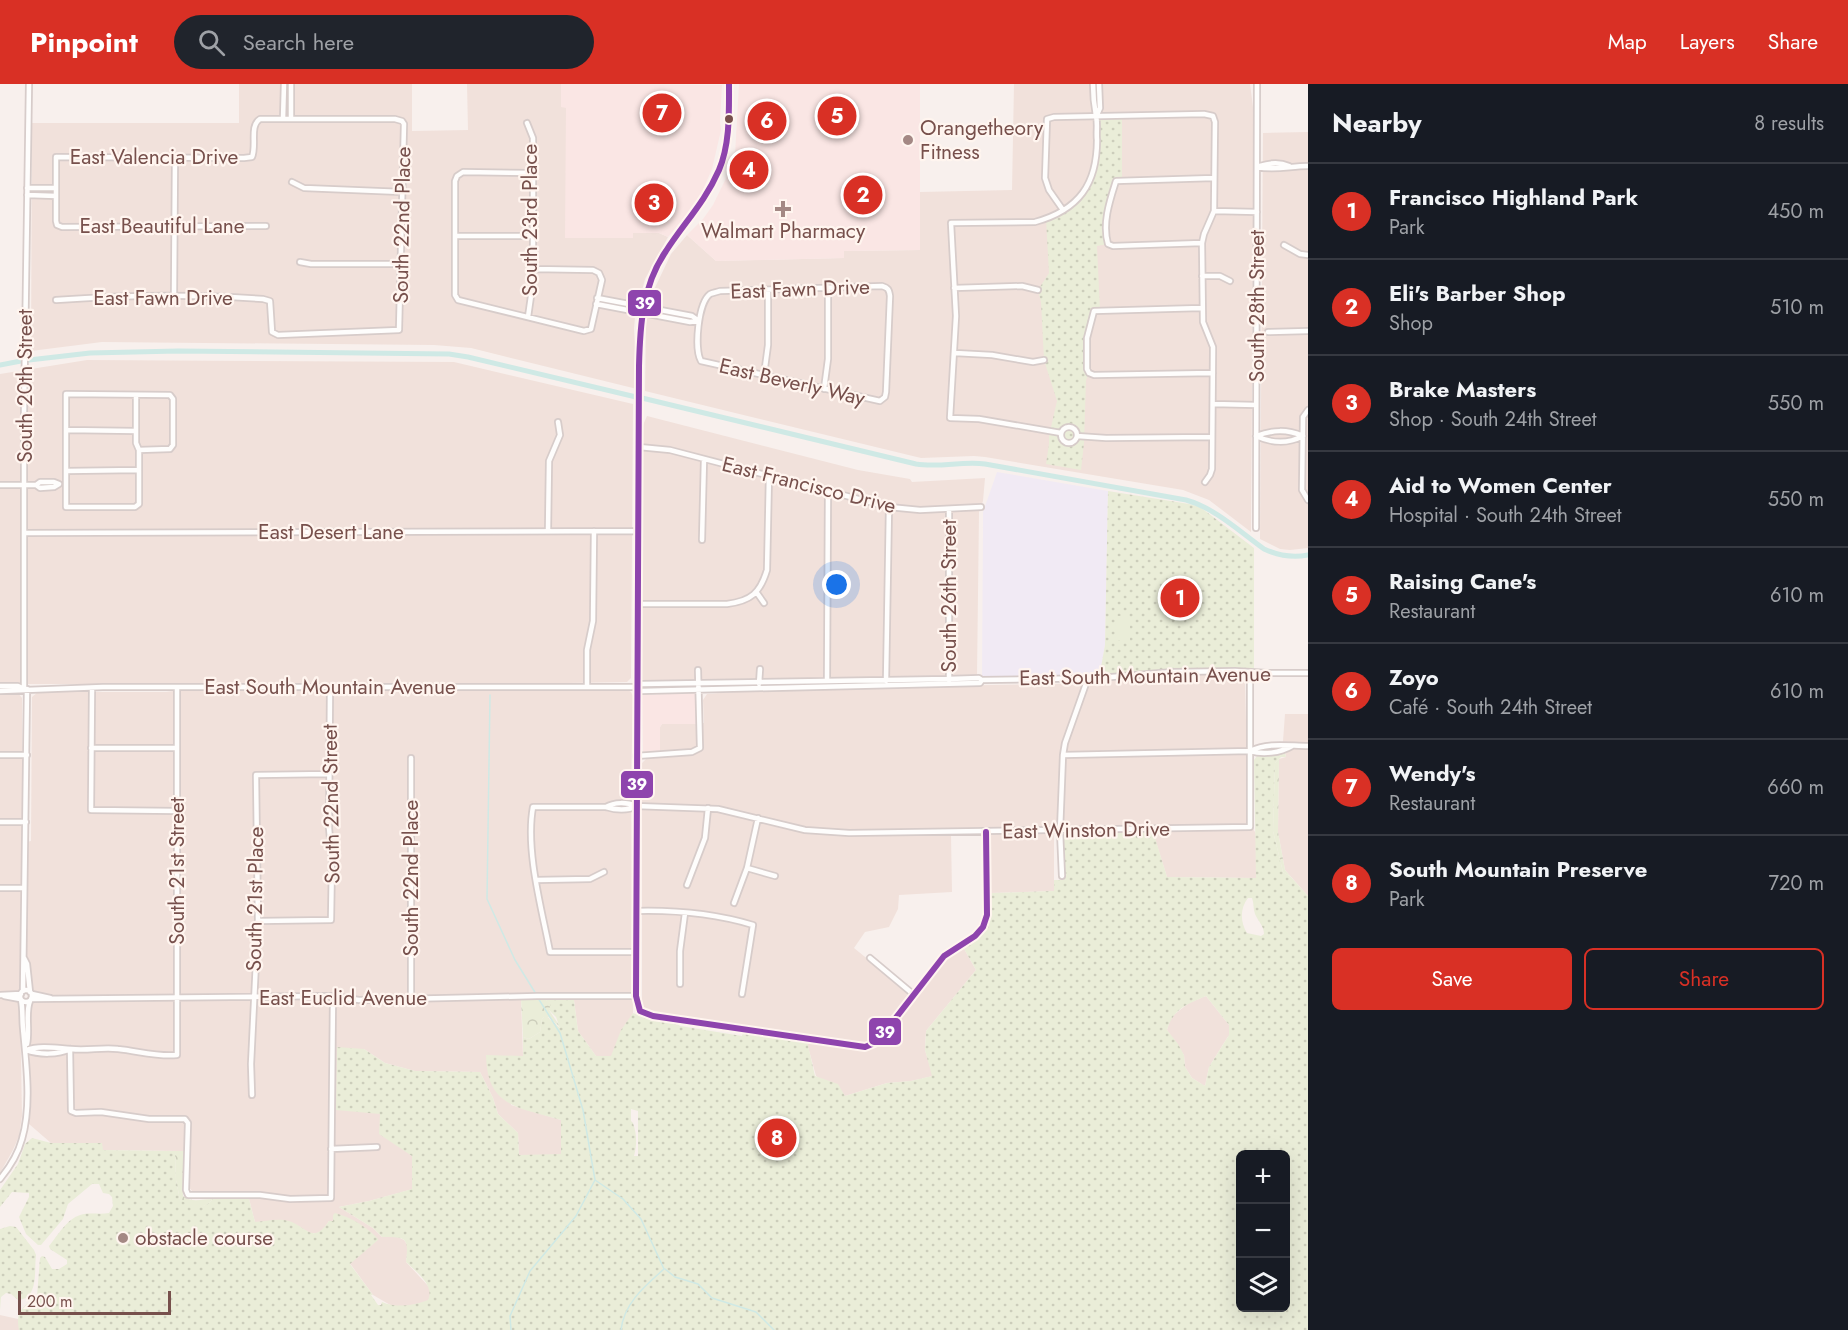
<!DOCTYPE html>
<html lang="en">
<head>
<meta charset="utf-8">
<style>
	:root { --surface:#171b24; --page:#20242c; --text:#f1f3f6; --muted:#9ea1a6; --line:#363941; --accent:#d93025 }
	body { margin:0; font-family:Jost,sans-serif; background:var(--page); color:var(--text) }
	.controls { position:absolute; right:18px; bottom:18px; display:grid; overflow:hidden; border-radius:9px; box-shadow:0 6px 24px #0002 }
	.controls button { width:54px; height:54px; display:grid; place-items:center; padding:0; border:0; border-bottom:2px solid var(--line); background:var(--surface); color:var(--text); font:30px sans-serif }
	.scale { position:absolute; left:18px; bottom:15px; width:153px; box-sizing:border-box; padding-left:6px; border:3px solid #77504c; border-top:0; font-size:16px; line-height:21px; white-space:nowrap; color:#77504c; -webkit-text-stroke:4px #fff5ef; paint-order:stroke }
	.you { position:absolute; left:837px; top:501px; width:21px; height:21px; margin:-15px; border:4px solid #fff; border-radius:50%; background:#1a73e8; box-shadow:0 0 0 9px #1a73e833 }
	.badge { display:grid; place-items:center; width:39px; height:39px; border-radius:50%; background:var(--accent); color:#fff; font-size:20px; font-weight:700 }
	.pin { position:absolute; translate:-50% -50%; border:3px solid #fff; box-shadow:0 2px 6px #0006 }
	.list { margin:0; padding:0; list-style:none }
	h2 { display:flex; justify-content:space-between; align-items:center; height:78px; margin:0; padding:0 24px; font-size:26px }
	h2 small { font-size:20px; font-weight:400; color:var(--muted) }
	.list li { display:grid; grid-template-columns:39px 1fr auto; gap:18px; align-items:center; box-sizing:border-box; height:96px; padding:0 24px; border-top:2px solid var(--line) }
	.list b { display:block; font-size:22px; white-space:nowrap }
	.list p { margin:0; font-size:20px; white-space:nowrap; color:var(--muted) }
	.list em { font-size:20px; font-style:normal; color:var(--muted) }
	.actions { display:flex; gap:12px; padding:18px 24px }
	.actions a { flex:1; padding:14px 0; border:2px solid var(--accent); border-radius:9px; text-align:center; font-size:21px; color:var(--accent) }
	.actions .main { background:var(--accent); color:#fff }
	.icon { flex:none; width:33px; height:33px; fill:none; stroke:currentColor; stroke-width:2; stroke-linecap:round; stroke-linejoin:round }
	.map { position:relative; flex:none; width:1308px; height:1246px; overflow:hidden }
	header { display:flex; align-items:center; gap:36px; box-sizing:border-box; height:84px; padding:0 30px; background:var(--accent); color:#fff }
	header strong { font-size:28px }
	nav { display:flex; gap:33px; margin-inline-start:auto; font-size:21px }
	.search { width:420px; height:54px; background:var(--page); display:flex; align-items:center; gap:15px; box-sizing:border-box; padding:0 21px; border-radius:33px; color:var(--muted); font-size:22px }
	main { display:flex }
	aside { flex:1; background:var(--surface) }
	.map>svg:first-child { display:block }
</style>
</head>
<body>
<header>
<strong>Pinpoint</strong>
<div class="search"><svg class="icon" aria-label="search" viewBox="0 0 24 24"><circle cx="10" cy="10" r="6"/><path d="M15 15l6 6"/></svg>Search here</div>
<nav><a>Map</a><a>Layers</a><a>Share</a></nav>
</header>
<main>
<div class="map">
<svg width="1308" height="1246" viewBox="0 0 1308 1246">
	<defs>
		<pattern id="green-dots" width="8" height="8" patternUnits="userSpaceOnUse" patternTransform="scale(1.5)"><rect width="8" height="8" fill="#eaedd8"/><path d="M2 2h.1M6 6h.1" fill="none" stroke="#cccdbb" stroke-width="1.8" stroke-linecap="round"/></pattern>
		<pattern id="forest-crowns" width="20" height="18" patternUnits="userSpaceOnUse" patternTransform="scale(1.5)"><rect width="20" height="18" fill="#eaedd8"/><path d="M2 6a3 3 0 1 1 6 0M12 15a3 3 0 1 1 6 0" fill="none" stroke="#cccdbb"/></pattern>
	</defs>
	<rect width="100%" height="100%" fill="#f8f0ed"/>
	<path fill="#f1e1db" d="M239 0H412V47L468 46 467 0H561V23H566L633 154V149H659L668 153 645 195 635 233 634 245 637 305 471 264 434 261 102 258 31 267 32 39H239Z
		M1014 0H1250L1254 31 1251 448 1209 416 1183 406 985 373 974 372 921 374 645 307 646 238 652 210 671 170 687 151 716 177 843 174V167L920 166V108L1012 106Z
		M1308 48V464L1290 466 1280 465 1260 455 1263 49Z
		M87 276 454 278 633 320 631 594 627 598 504 600H0V290Z
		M647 332 858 386 910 395 912 398 985 394 983 417 979 428 977 592 645 598 643 597 640 592 643 341Z
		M1200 589H1239L1245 595 1248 719 1246 731 1256 750V794L1167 793 1151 742 1052 744 1054 749V807L990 809 989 758 979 751H951L952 808 899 811 898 825 889 843 865 848 854 864 912 911 943 878 963 863 976 886 926 947 925 966 933 992 911 997 887 999 845 1012 816 992 805 952 645 927 642 923V679L647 674H660V643L662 640 704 639 703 616 707 610 780 605 1095 599 1149 591Z
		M182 606H628L631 608 633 612 631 700 633 929 617 972H596L578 947 574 916H521L523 972 511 1021 561 1036V1071H519L518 1049 498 1030 493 1014 480 988 415 987 385 979 364 965 380 1030 413 1073V1105L369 1117 339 1123 373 1144 382 1153H398L404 1156 408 1162 406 1178 430 1204 431 1210 428 1217 413 1222H392L373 1211 349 1178 333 1137H329L323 1146 318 1149H310L288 1137 255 1138 249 1115 227 1108H193L184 1098 183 1067 102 1066V1059H51L29 1040 30 932 32 907 27 878V758L31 757 32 613 38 608H166Z
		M0 609H18L22 614 23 899 18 912 20 921 22 1032 19 1052 13 1066 0 1089Z
		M1285 630H1308V812L1285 786 1278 748 1279 675 1286 673 1283 657Z
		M1206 912 1229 941V951L1209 983 1205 1002 1192 994 1185 983 1184 971 1167 946 1171 933 1189 919Z
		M0 1231 27 1237V1246H0Z"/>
	<path fill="#fae6e4" d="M561 0 722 1 720 37 721 46 712 85 701 110 692 124 668 153 659 149H633V154H565L566 24 561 23Z
		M739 0H920V166L844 167V174L716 177 687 151 703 135 713 121 730 86 735 71Z
		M693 609 697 610V640H662L660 643V668H643L642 611Z"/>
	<path fill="#f1eaf4" d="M997 388 1108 407 1105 561 1099 594 982 596 983 428Z"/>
	<path fill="url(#green-dots)" fill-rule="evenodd" d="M1122 32V96L1115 97 1108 123V160L1097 162 1100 226 1094 227 1087 254 1089 289 1086 296 1084 359 1081 386 1046 380 1049 360V352L1057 317 1044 276 1041 218 1038 206 1049 189 1046 135 1073 119 1093 91 1096 33Z
		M1108 407 1189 420 1200 423 1254 464V588L1235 587 1099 594 1105 561Z
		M1285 669 1286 673H1281L1275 679 1273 747 1283 788 1291 793 1308 812V1246H19C15 1226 23 1224 37 1212L40 1174 42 1172 45 1173 52 1185H59L67 1180V1176L50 1165 49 1162C58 1151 67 1135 80 1131 89 1128 100 1131 109 1129L113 1122 112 1113 109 1110 103 1109 99 1100H92L68 1120 63 1135 41 1161H38L26 1150 19 1133 29 1113V1109L12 1108 0 1123V1106L18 1080 25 1060 32 1054 51 1059H102L103 1066 175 1067 176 1096 180 1116C195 1121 200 1128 213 1115H249L255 1138C265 1137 279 1134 289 1137 307 1143 313 1161 329 1137H333V1131L335 1129C352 1134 366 1142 378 1155V1156L350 1180 373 1211H371L378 1221H381L382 1218C396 1224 414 1222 428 1216 435 1201 416 1188 406 1178 409 1153 406 1153 382 1153L373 1144 339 1123 369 1117 412 1105V1072L379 1050 380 1030 336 1026 337 963 364 965 385 979 415 987 480 988 493 1014 498 1030 518 1049 519 1071 561 1070V1036C519 1023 487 1024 486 971L523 972V953L529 955 540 948 542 935 544 933H547L560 944 556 933 549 926 550 919 546 916H574L578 947 596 972H611L621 946 633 929 643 933 677 939 680 942 742 952 743 949 807 957 815 992 838 1000 845 1012 887 999 911 997 932 992 925 966 926 947 976 886 963 863C991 845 990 842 990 809L1054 807V796H1064V750L1153 747 1167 793 1256 794 1254 676 1257 672ZM1248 814H1252C1254 819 1253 825 1255 830 1258 837 1264 842 1264 850L1261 852 1247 849C1240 838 1240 824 1248 814ZM1206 912 1229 941V951L1209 983 1205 1002 1192 994 1185 983 1184 971 1178 960 1167 946C1173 925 1187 920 1206 912ZM631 1025 638 1027V1072H634C637 1060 637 1051 633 1039L631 1037ZM1240 1070H1286V1224H1240Z
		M10 1142 16 1143 34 1166 36 1171C34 1186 39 1215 18 1216L11 1210 6 1209 1 1213 0 1226V1145Z"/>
	<path fill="url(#forest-crowns)" d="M1279 675 1278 748 1285 786 1291 793 1283 788 1273 747 1275 679Z
		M521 915 546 916 551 919 549 926 561 944 548 933H544L542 935 540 948 529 955 523 953Z
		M175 1067H184L183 1112C192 1119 201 1115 213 1115 200 1128 194 1123 180 1116L176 1096Z"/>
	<path fill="#eaedd8" d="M1116 532H1130V556H1115Z"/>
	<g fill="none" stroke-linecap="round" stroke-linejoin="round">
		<path stroke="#cfe9e5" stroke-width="1.5" d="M490 611 487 815 515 876 536 910
			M595 1096 623 1115 641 1135 664 1185C645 1202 624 1219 621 1246
			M665 1185 675 1193 698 1200 712 1214 756 1228 774 1246
			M511 1246 510 1232 530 1187 576 1132 595 1096 583 1026 560 949 538 914"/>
		<path stroke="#cfe9e5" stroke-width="5" d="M29 276 90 269 178 267 449 270 468 273 636 313
			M0 281 21 277
			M642 314 916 380C939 384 962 377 985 380L1186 416C1215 424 1240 448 1264 465 1279 472 1292 474 1308 471"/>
		<defs>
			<path id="street" d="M729 0C729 29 730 60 719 86 705 118 684 139 666 167 642 202 640 242 639 282L636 912 640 927 653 932 865 963 877 958 944 872 975 852 983 843 987 831 986 748
				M1096 33 1100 24 1099 0
				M283 35 284 0
				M291 35V0
				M527 39 533 54V198L528 233
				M1260 82C1269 79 1280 78 1289 82
				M1257 83C1275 87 1290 82 1308 82
				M533 89 463 88 457 92 455 97V211L458 216 584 247 591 245 602 196 599 189 593 186 533 185
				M292 98 304 104 402 108
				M27 104H56
				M27 111 56 112
				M1063 126 1049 106 1045 94 1047 35 1054 33 1204 30 1213 32 1215 38 1214 127 1204 150 1202 159 1203 238 1213 263V268L1212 385 1210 391 1205 398
				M1214 127 1257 128
				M455 152H533
				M1202 159 1113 162 1108 160C1102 139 1110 116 1116 97L1214 94
				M1284 161 1300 170 1308 171
				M300 178 311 180H401
				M1202 192H1220L1230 197
				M882 202C888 204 889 205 890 212L886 308 885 313 880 317 701 277C694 265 698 219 710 210 712 209 717 208 720 207Z
				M954 204 1022 202 1038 206
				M174 211 175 74
				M597 214 692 232 699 237
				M56 216C125 211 193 210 263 215L270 217 272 248 278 251 399 246 404 40 402 37 395 35H260C249 42 257 61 252 73L244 74 56 73V137L57 141 62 143 266 142
				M596 220 690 238 699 237
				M1201 224 1094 227 1087 254V285L1089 289 1094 291 1213 289
				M1268 248 1308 247
				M955 269 992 271 1033 278 1044 276
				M764 291 768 261V206
				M824 305 828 275V204
				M136 311V359L139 366V420L135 423H66V310L170 311 173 315V361L170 365 139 366
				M1213 320 1256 321
				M1308 326 1303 333 1302 406 1308 416
				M1061 351a8 8 0 1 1 16 0a8 8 0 1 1-16 0Z
				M66 346 136 347
				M1061 349 979 335 950 334 956 232 951 139 1035 138C1079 126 1097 100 1097 56 1096 48 1098 40 1096 32 1094 21 1093 11 1093 0
				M1077 352 1106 354 1212 353
				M1256 352C1271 359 1288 360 1303 352
				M1256 352C1273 346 1286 345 1303 352
				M639 363 670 366 889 423 920 426 981 423
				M66 387 139 386
				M0 401H36L40 398H54L59 400 54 403 40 404 36 401
				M1256 444 1257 0
				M548 447 549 377 560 351 558 338
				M24 449 638 447
				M702 456 704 375
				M757 509 764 519
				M637 520H727C751 517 760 509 767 486L769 391
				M949 596V425
				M827 597 828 406
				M886 597 889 423
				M759 600 760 585
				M0 602H18L24 605
				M587 603V566L593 537 594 447
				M636 603 641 607 980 599 982 596
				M24 605V329L29 0
				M92 605 91 726 177 727
				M0 607 103 603H636L642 600 949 595 979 594 982 596 1099 594 1173 588 1235 587 1267 589H1308
				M91 664H177
				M1250 667C1268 658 1289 662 1308 662
				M0 671H27
				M1063 671 1250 667C1263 671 1280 669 1292 662
				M636 672 692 668 700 664 698 586
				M636 722C628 727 615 726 606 723H533C525 766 542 826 550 868H636
				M606 723C614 718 627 718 636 722L718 725 805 746 849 749 1250 743V588
				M0 738H26
				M747 784 775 792
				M1062 792 1060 747 1063 671 1065 659 1088 594
				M536 796 590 795 604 788
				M687 801 705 754 708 724
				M0 804H24
				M734 819 747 784 758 734
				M636 827C675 826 716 830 753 841L742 910
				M258 837 331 836 332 776 329 744 330 604
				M24 874 27 880 30 908
				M870 874 913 910
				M680 900V867L685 829
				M20 912a6 6 0 1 1 12 0a6 6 0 1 1-12 0Z
				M23 907 27 605
				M32 910 50 914
				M0 911 21 910
				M4 912 20 915
				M411 914V674
				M31 915 333 912 359 916 537 912H636
				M27 960C30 946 25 929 30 917
				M70 965 71 1027 76 1029 101 1028 149 1035H185L188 1039 186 1106 188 1111H260L290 1115 331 1114 333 912
				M26 966C40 961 56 964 71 965 87 967 102 963 118 965 138 967 157 973 177 971V603
				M26 966C39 971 58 971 70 965
				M252 1011 251 980 258 837 256 691 329 690
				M331 1065 377 1063
				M0 1095C10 1083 18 1070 22 1055 32 1021 26 979 23 944 22 935 23 925 21 916"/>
		</defs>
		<use href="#street" stroke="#d7ccca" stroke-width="8"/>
		<use href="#street" stroke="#fefdfc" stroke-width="4.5"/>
		<defs>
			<path id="bus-1" d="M729 0C729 29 730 60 719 86 705 118 684 139 666 167 642 202 640 242 639 282L636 912 640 927 653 932 865 963 877 958 944 872 975 852 983 843 987 831 986 748"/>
		</defs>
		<use href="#bus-1" stroke="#fff5ef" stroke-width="10"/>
		<use href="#bus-1" stroke="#8e44ad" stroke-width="6"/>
	</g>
	<circle fill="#77504c" stroke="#fff5ef" stroke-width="2" cx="729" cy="35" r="5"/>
	<g fill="#a48884" stroke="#fff5ef" stroke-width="2">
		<circle cx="908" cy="56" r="6"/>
		<path d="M780 116h6v6h6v6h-6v6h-6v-6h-6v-6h6z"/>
		<circle cx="123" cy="1154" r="6"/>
	</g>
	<g text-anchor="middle" stroke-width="4.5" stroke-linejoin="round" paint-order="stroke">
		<g font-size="21" fill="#77504c" stroke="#fff5ef" text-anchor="start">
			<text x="920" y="51">Orangetheory<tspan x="920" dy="24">Fitness</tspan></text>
			<text x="783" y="154" text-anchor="middle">Walmart Pharmacy</text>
			<text x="135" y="1161">obstacle course</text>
		</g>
		<g font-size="21" fill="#77504c" stroke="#fff5ef">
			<text x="154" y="80">East Valencia Drive</text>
			<text transform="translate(530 136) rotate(-90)" y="7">South 23rd Place</text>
			<text transform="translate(402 141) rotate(-89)" y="7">South 22nd Place</text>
			<text x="162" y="149">East Beautiful Lane</text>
			<text transform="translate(800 205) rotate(-2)" y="7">East Fawn Drive</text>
			<text x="163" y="221">East Fawn Drive</text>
			<text transform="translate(1257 222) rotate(-90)" y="7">South 28th Street</text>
			<text transform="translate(792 298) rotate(13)" y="7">East Beverly Way</text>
			<text transform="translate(25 302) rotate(-90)" y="7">South 20th Street</text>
			<text transform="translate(809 401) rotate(14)" y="7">East Francisco Drive</text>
			<text x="331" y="455">East Desert Lane</text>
			<text transform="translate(949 512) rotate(-90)" y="7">South 26th Street</text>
			<text transform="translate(1145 592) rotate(-1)" y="7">East South Mountain Avenue</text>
			<text x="330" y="610">East South Mountain Avenue</text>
			<text transform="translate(331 720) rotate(-91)" y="7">South 22nd Street</text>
			<text transform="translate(1086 746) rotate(-1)" y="7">East Winston Drive</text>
			<text transform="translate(177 787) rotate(-90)" y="7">South 21st Street</text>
			<text transform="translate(411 794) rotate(-90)" y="7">South 22nd Place</text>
			<text transform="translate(255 815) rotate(-89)" y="7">South 21st Place</text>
			<text x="343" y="921">East Euclid Avenue</text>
		</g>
	</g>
	<g stroke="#fff5ef" stroke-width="2">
		<rect x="627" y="205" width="35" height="28" rx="6" fill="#8e44ad"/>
		<rect x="620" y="686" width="34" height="29" rx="6" fill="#8e44ad"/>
		<rect x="868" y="933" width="34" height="29" rx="6" fill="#8e44ad"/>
	</g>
	<g font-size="16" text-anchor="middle" font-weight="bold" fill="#fff">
		<text x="645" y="225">39</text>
		<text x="637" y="706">39</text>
		<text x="885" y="954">39</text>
	</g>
</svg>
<div class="controls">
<button>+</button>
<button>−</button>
<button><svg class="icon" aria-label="layers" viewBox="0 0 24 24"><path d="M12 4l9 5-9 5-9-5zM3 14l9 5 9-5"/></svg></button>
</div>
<div class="scale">200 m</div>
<div class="you"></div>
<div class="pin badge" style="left:1180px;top:514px">1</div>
<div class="pin badge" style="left:863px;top:111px">2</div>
<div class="pin badge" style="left:654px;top:119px">3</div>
<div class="pin badge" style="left:749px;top:86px">4</div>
<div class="pin badge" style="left:837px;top:32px">5</div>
<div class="pin badge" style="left:767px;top:37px">6</div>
<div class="pin badge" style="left:662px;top:29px">7</div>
<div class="pin badge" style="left:777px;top:1054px">8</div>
</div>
<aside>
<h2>Nearby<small>8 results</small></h2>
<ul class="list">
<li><span class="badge">1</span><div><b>Francisco Highland Park</b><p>Park</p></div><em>450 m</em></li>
<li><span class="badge">2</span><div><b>Eli's Barber Shop</b><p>Shop</p></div><em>510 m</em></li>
<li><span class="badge">3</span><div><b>Brake Masters</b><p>Shop · South 24th Street</p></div><em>550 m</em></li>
<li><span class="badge">4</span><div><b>Aid to Women Center</b><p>Hospital · South 24th Street</p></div><em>550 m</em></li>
<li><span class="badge">5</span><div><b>Raising Cane's</b><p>Restaurant</p></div><em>610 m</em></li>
<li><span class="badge">6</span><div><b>Zoyo</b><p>Café · South 24th Street</p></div><em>610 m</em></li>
<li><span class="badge">7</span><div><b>Wendy's</b><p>Restaurant</p></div><em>660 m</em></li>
<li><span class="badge">8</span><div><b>South Mountain Preserve</b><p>Park</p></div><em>720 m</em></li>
</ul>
<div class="actions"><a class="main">Save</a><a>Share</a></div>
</aside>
</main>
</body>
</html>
